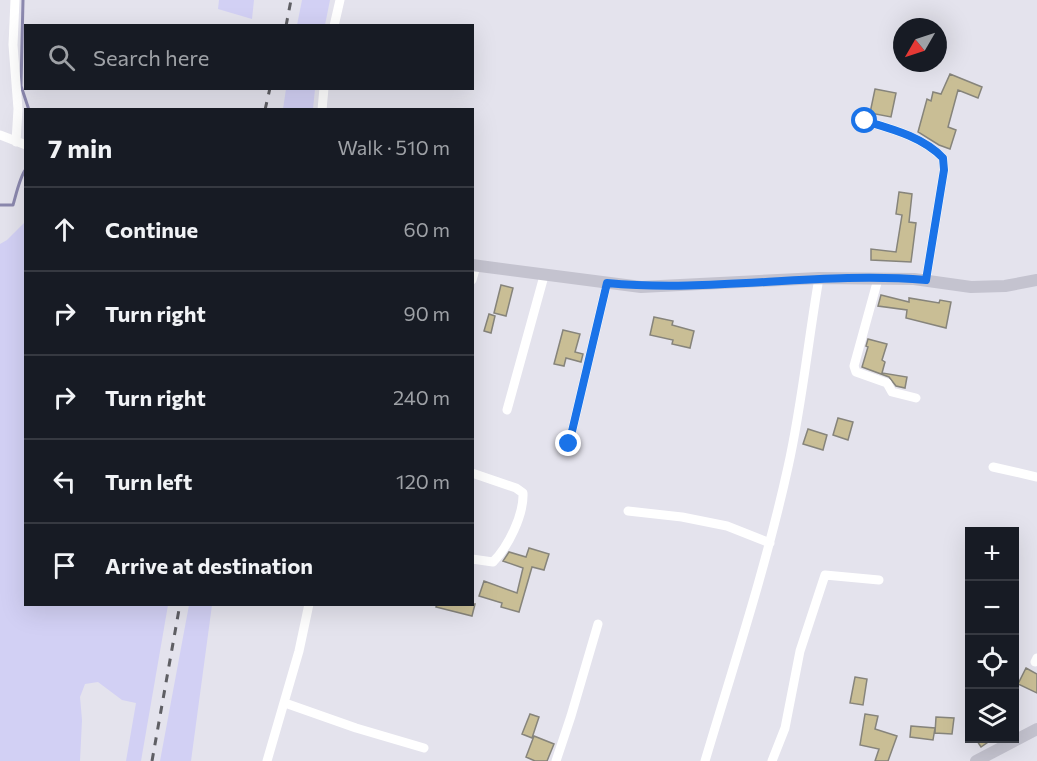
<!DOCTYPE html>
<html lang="en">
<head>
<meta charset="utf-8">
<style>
	:root { --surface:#171b24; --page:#242831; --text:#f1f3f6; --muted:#9ea1a6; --line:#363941 }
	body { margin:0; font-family:Commissioner,sans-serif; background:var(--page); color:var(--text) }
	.controls { position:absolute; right:18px; bottom:18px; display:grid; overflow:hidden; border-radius:0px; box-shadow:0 6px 24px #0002 }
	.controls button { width:54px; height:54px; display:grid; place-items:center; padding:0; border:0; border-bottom:2px solid var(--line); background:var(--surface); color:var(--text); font:30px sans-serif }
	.compass { position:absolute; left:893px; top:18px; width:54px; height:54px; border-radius:50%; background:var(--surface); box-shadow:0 6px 24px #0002; rotate:231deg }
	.stop { position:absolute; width:18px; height:18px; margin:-14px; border:4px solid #1a73e8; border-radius:50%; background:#fff }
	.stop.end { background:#1a73e8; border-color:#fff; box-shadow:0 2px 6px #0008 }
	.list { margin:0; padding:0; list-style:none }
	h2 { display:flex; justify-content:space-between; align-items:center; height:78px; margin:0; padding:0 24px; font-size:26px }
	h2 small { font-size:20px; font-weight:400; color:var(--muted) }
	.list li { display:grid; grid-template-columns:39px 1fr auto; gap:18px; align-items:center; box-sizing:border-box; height:84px; padding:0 24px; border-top:2px solid var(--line) }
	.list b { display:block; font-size:22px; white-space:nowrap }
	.list em { font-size:20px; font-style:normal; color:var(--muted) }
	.icon { flex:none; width:33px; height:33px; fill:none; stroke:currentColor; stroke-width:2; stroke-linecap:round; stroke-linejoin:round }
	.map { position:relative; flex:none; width:1037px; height:761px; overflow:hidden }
	.search { position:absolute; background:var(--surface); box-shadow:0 6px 24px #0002; left:24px; top:24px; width:450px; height:66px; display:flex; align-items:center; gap:15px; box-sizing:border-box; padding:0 21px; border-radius:0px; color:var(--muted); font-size:22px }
	.panel { position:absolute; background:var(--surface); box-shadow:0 6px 24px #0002; left:24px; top:108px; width:450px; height:498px; border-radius:0px }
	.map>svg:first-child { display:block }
</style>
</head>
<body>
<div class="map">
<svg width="1037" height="761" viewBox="0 0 1037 761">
	<rect width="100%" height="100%" fill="#e4e3ed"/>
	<path fill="#d2d0f4" d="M219 0H254L252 19 218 9Z
		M302 0H330L325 25H297Z
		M286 89H315L313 109H283Z
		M24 223 26 604 168 605 141 761H126L136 703 122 700 98 682 85 684 80 697 82 720 80 761H0V244L7 240Z
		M189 605H212L191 761H160Z"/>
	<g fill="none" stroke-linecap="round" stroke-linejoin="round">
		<path stroke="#8b88ae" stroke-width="3" d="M23 0 21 86 29 110
			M0 205H13C16 195 20 176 26 169"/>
	</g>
	<path fill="#c9be95" stroke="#86847b" stroke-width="1.5" d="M950 74 982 87 978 98 958 90 948 127 956 130 950 149 939 145 918 132 927 99 931 101 933 92 941 94Z
		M875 89 896 93 891 117 870 113Z
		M899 192 912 194 909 222 916 223 911 262 871 260V249L896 252 902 215 896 214Z
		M501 285 513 288 506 316 494 313Z
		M881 295 909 302V298L939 303 940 300 951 302 946 328 906 318 907 310 878 306Z
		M489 314 495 316 491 333 484 331Z
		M654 317 673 321 672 325 694 331 690 348 672 344 673 340 650 335Z
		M563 330 580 334 575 352 583 354 581 362 566 358 564 366 554 364Z
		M868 339 887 344 882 360 885 362 882 373 907 377 905 388 896 386 889 377 862 367 868 347 866 346Z
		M838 418 853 422 848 440 833 435Z
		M808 429 827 435 823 450 803 444Z
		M529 548 549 554 544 570 532 567 519 612 501 607 502 603 479 596 484 581 517 593 523 568 503 561 509 552 526 557Z
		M437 604H475L472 616 436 607Z
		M1026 668 1037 674V693L1018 684Z
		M855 677 867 679 863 705 850 703Z
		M530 714 539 717 532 738 522 734Z
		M865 714 878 716 875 729 897 736 888 761H875L879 749 860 745Z
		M936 717 954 718 952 734 935 733Z
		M911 726 935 728 933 740 910 737Z
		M534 736 554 744 547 761H535L526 757Z
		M975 738H994L981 747Z"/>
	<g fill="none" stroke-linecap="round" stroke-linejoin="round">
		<path stroke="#fff" stroke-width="9" d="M15 0 13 45 18 109 16 142
			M334 26 340 0
			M322 110 324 88
			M865 121C892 129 923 137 943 158L944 170 926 280
			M0 135 26 145
			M878 279 854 366 856 372 887 383 892 392 916 398
			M472 280 476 266
			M507 410 544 276
			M569 444 607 283
			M993 467 1037 477
			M472 473 516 488 523 493C524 515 508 547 493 562L472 559
			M628 511 682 517 727 526 770 543
			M1035 662 1037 658
			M285 703 356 728 424 748
			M267 761 299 651 309 604
			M556 761 571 716 598 624
			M705 761C734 664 766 567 788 467 802 405 808 341 819 278
			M772 761 785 728 800 651 825 575 879 580"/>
		<path stroke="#c4c3cf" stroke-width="12" d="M472 265 641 287 819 278 914 279 971 287 1005 286 1037 280
			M976 761 1037 729"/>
		<path stroke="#5f5f64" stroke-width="3" stroke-dasharray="8 8" stroke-linecap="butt" d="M286 26 291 0
			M265 110 270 88
			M152 761 180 604"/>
	</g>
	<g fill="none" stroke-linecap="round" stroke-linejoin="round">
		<path stroke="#1a73e8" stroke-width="8" d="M569 444 607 283C713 293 820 271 926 280L944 170 943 158C923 137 892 129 865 121"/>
	</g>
</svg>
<div class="controls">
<button>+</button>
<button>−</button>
<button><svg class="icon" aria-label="locate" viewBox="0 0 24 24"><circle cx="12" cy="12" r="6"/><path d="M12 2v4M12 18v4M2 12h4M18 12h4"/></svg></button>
<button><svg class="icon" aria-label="layers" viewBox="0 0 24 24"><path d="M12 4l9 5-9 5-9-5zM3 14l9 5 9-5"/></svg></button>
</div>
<svg class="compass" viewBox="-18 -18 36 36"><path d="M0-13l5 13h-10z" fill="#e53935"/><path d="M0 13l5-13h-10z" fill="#9ea1a6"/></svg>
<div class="stop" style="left:865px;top:121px"></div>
<div class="stop end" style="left:569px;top:444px"></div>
<div class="search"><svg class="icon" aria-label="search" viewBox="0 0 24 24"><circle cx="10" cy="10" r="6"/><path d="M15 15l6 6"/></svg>Search here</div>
<section class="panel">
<h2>7 min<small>Walk · 510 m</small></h2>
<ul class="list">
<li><svg class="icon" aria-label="ahead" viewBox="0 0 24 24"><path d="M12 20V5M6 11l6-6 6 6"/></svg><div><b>Continue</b></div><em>60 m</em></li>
<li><svg class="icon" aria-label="right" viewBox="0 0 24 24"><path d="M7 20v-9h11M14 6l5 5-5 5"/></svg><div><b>Turn right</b></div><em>90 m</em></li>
<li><svg class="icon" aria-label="right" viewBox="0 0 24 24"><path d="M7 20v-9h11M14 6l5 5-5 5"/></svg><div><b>Turn right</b></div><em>240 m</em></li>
<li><svg class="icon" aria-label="left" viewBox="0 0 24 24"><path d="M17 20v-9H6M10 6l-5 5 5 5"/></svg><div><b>Turn left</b></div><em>120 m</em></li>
<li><svg class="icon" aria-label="arrive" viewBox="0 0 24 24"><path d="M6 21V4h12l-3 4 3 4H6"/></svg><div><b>Arrive at destination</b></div></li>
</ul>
</section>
</div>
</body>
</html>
